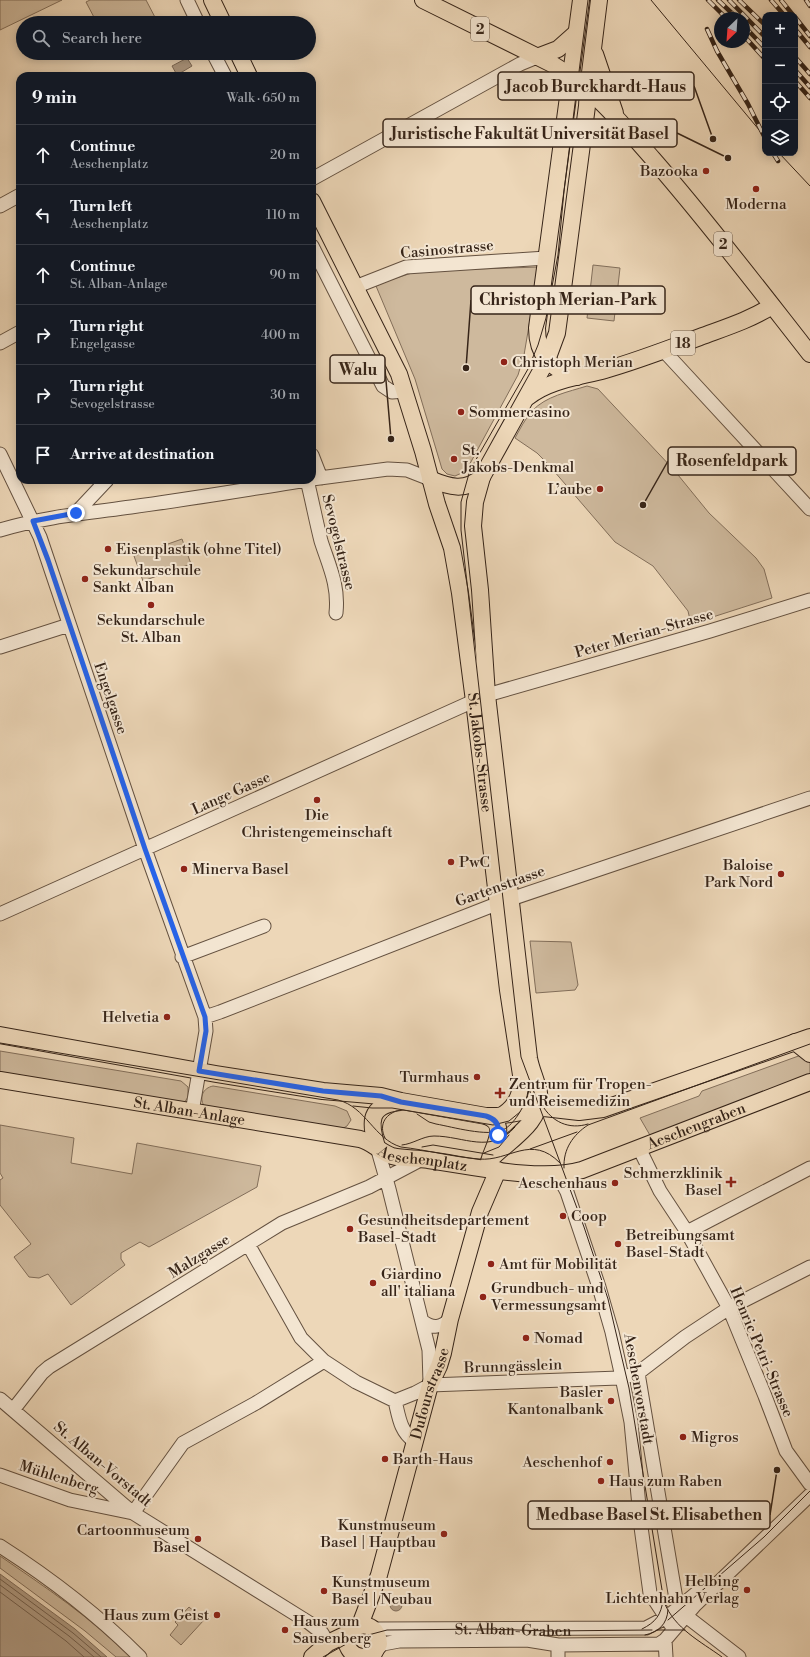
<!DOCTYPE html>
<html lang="en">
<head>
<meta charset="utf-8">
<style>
	:root { --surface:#171b24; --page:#20242c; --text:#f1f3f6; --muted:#9ea1a6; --line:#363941 }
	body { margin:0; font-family:"Libre Bodoni",serif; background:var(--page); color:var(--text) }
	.controls { position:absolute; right:12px; top:12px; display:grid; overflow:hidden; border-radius:8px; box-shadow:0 2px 10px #0003 }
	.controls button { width:36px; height:36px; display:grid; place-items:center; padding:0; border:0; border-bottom:1px solid var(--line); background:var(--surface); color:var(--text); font:20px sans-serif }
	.compass { position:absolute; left:714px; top:12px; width:36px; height:36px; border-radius:50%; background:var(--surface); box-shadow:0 2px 10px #0003; rotate:205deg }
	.stop { position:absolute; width:12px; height:12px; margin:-9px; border:3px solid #2563eb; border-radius:50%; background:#fff }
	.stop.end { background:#2563eb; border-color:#fff; box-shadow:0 1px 4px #0008 }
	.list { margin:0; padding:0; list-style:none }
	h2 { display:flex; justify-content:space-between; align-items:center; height:52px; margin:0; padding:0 16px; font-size:17px }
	h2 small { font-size:13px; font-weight:400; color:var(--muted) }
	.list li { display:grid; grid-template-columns:26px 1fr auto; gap:12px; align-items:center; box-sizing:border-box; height:60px; padding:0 16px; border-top:1px solid var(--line) }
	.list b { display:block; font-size:15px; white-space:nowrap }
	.list p { margin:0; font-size:13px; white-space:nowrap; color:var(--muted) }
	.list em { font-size:13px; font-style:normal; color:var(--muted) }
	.icon { flex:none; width:22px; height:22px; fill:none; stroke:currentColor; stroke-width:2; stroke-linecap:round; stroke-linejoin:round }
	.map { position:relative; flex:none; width:810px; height:1657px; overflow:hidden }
	.search { position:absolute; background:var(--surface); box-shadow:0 2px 10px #0003; left:16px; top:16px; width:300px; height:44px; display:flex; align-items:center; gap:10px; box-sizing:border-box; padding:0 14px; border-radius:22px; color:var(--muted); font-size:15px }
	.panel { position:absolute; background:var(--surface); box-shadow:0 2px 10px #0003; left:16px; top:72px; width:300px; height:412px; border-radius:12px }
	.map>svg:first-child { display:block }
</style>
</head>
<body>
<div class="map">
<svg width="810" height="1657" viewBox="0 0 810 1657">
	<rect width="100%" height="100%" fill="#edd7b8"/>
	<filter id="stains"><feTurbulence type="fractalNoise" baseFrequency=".005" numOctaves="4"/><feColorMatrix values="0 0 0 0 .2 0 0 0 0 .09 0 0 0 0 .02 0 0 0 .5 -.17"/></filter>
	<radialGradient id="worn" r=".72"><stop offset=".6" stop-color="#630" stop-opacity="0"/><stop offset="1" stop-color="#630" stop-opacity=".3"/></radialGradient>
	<path fill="#ceb99d" stroke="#826e5a" d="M0 0H62L0 30Z
		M90 0H146L158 23H97L86 2Z
		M593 265 620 268 614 321 587 318Z
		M539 267 524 355 518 375 466 471 455 476 447 474 442 469 415 379 376 286 390 280 418 271Z
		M587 386 598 389 674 470 709 513 756 558 764 569 772 598 691 624 688 611 653 566 615 542 547 463 537 453 515 438C520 429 525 419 532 411 546 396 568 392 587 386Z
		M182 539 191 564 143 581 134 556Z
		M530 941 571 942 578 985 575 990 536 993Z
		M0 1051 181 1081 188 1087V1097L184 1103 0 1075Z
		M804 1054 810 1062V1074L651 1137 640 1118 699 1096 702 1091Z
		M213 1086 335 1106 347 1111 351 1120 347 1126 340 1130 204 1106C199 1097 203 1088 213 1086Z
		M0 1125 74 1138 71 1163 132 1174 137 1143 261 1166 257 1187 149 1247 140 1242 121 1253V1259L125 1265 71 1305 48 1274 39 1278 29 1277 14 1257 31 1244 0 1205V1180L3 1178 0 1173Z
		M0 1556C45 1587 92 1618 130 1657H116L85 1631 0 1568Z
		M189 1607 204 1620 181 1645 170 1635 178 1625 175 1622Z"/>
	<path fill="#af9a82" stroke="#7f6b58" d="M187 58 192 66 177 75 172 66Z
		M0 1574 75 1629 107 1657H0Z
		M390 1605a6 6 0 1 1 12 0a6 6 0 1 1-12 0Z"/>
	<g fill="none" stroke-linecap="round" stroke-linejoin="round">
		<path stroke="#725f4d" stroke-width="1" d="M0 1579 73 1633 101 1657
			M0 1585 69 1636 94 1657
			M0 1592 66 1641 84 1657"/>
		<defs>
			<path id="minor" d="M187 0 198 23
				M213 53 225 76
				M312 179 520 64 537 57
				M0 206 20 195
				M312 246 383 386 392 392 405 391
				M355 287 406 267 546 258
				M0 343 20 332
				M664 351 810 509
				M0 454 40 537 145 849 205 1017 206 1031 192 1112
				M312 455 321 478
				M312 479 388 469 407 470 430 479
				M307 480C312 500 316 521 321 541 329 566 339 585 336 613
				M76 513 107 480
				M0 530C43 517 87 513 131 507 190 499 249 489 308 480
				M0 647 69 625
				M0 914 487 695 710 631 810 600
				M182 957 264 926
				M205 1017 220 1012 499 903 810 798
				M377 1147 389 1189 429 1350 430 1383
				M639 1148 660 1191 687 1232 729 1308 765 1396 786 1451 810 1484
				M552 1174 561 1181 567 1192 599 1287 612 1332 622 1377 631 1422 641 1527 650 1593 671 1625
				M687 1232 810 1168
				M248 1244 301 1338 324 1361 356 1382 395 1401
				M422 1321C433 1329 441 1328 450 1319
				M638 1373 676 1599 680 1608 686 1616 739 1657
				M0 1399 133 1513 308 1622 322 1633 328 1643
				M395 1401 415 1393 430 1385 619 1378 638 1373 685 1337 729 1308 810 1267
				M395 1401C399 1417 400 1431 414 1441
				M13 1410 42 1373 49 1367 282 1223 369 1187 422 1159
				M0 1475 70 1500 133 1513
				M133 1513 183 1443 256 1403 324 1361
				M0 1546C50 1578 98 1615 140 1657
				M374 1629 646 1628 667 1617 699 1591
				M665 1640 666 1657
				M558 1645V1657
				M377 1649 383 1644 399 1641 527 1640 558 1645 659 1644 665 1640 695 1605 810 1495"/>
			<g id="major">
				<path d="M212 0 223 23"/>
				<path d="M423 0 552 64C593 88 622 124 653 159 708 222 759 289 810 354"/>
				<path d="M238 53 249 76"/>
				<path d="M595 54 615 113"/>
				<path d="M537 57 558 49 576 33"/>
				<path id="s1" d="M312 201 399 374 423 451 437 504 452 548 460 593 474 701 508 990 521 1075C522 1092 518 1104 504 1114"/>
				<path d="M577 377C551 370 537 355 537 328L581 0"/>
				<path d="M528 397C549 380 579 377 605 370 637 361 668 349 700 337 724 328 750 320 772 306"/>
				<path d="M482 477 475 502 473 526 480 590 487 695 529 1058C531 1070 537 1081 539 1093 543 1124 507 1141 489 1161"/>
				<path d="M430 479C449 487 465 492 482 477L547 360 557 333 562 296 587 106 588 89 599 0"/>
				<path d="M0 1035 216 1074 323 1091 381 1096 401 1101 486 1116H498L544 1108 579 1112 603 1109 810 1037"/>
				<path d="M795 1042 810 1054"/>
				<path id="s2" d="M0 1080 360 1139C372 1142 380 1152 392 1156 404 1159 417 1158 428 1160 472 1166 540 1182 582 1170L810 1082"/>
				<path d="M486 1116C507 1123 496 1142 490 1158"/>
				<path d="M377 1147C369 1122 369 1105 400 1102"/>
				<path id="s3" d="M360 1625 379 1575 430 1385 439 1366 443 1353 450 1319 480 1212 498 1170"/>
				<path d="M312 1657 328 1643 349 1633"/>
				<path d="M362 1657C356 1656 352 1654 349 1649 336 1627 378 1612 379 1644L374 1653 365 1657"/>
			</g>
		</defs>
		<use href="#minor" stroke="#645140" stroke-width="15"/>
		<use href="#major" stroke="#362418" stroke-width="18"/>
		<use href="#minor" stroke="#f3e5d1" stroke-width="13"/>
		<use href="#major" stroke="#edd7b8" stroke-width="16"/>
		<g stroke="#362418" stroke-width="1">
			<path d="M588 0 564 191 558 255 546 318 538 345 528 369 470 470 461 502V530L521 1057 584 1227 608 1299 629 1388 664 1602C675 1629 700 1641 722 1657"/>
			<path d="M651 0 765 137"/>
			<path d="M779 153 810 186"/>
			<path d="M0 1043 338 1100C366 1107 374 1139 401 1147 427 1150 453 1157 479 1159 509 1162 531 1133 560 1163"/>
			<path d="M542 1105C552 1122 569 1130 588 1124"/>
			<path d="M353 1106 372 1108H392L493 1125 509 1121 520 1112"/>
			<path d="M417 1114 429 1122 436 1124C453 1127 487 1137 503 1130 510 1126 514 1121 518 1115 525 1104 529 1096 528 1083"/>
			<path d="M385 1138C378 1124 386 1113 400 1110"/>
			<path d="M402 1145C413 1144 423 1136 434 1136 464 1136 491 1155 515 1127"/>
			<path d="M422 1147 433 1145 493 1155"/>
			<path d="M530 1149 577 1132"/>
			<path d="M484 1153 499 1147 509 1135"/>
			<path d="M564 1168C563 1149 573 1135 588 1125L810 1044"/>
			<path d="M668 1620 764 1537 810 1491"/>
			<path d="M642 1629C656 1622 661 1615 663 1600"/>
			<path d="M657 1630H685"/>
			<path d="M645 1635C659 1632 667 1624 668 1610"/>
			<path id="s4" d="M323 1657 357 1638 387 1630 487 1629 548 1631 652 1630"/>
		</g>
		<defs>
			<path id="rail" d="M708 0 726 18
				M718 0 737 18
				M729 0 765 37
				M739 0 765 25
				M771 0 784 15
				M781 0 793 15
				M806 0 810 6
				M795 17 810 36
				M744 26 765 48
				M707 29 717 51 748 104 765 138
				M795 29 810 47
				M744 36 765 59
				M795 57 810 74
				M795 70 810 87
				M795 81 810 98
				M773 153 778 161"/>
		</defs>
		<use href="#rail" stroke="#362418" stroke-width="4.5"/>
		<use href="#rail" stroke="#f3e5d1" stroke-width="3" stroke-dasharray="9" stroke-linecap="butt"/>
	</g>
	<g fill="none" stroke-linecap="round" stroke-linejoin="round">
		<path stroke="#2563eb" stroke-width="5" d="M76 513 33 521 48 560 145 849 205 1017 206 1031 199 1071 323 1091 381 1096 401 1102 486 1116C496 1119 500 1125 498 1135"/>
	</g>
	<g fill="#8f2418" stroke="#f3e5d1" stroke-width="1.5">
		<circle cx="706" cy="171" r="4"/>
		<circle cx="756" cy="189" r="4"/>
		<circle cx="504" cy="362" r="4"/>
		<circle cx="461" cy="412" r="4"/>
		<circle cx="454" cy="459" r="4"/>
		<circle cx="600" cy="489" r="4"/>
		<circle cx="108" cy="549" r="4"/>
		<circle cx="85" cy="579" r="4"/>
		<circle cx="151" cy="605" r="4"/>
		<circle cx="317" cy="800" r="4"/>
		<circle cx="451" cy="862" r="4"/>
		<circle cx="184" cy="869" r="4"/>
		<circle cx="781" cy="874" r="4"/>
		<circle cx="167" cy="1017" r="4"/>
		<circle cx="477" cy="1077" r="4"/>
		<path d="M498 1087h4v4h4v4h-4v4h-4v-4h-4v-4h4z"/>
		<path d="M729 1176h4v4h4v4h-4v4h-4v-4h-4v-4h4z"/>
		<circle cx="615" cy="1183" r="4"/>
		<circle cx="563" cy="1216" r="4"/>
		<circle cx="350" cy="1229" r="4"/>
		<circle cx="618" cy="1244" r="4"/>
		<circle cx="491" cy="1264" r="4"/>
		<circle cx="373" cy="1283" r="4"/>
		<circle cx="483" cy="1297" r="4"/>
		<circle cx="526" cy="1338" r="4"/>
		<circle cx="611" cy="1401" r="4"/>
		<circle cx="683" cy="1437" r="4"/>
		<circle cx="385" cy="1459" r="4"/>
		<circle cx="610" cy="1462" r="4"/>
		<circle cx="601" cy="1481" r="4"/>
		<circle cx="444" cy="1534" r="4"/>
		<circle cx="198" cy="1539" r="4"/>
		<circle cx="747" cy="1590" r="4"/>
		<circle cx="324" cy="1591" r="4"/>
		<circle cx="217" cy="1615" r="4"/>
		<circle cx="285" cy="1630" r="4"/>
	</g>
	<g text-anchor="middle" stroke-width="4" stroke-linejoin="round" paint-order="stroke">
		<g fill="#f3e5d1" stroke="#6f5e50" stroke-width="1">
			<rect x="471" y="17" width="18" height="24" rx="3"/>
			<rect x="714" y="232" width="18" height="24" rx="3"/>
			<rect x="671" y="331" width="24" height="24" rx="3"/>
		</g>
		<g font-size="14" font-weight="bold" fill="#362418">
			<text x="480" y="34">2</text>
			<text x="723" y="249">2</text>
			<text x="683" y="348">18</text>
		</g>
		<g font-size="15" fill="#362418" stroke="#f3e5d1" text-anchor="start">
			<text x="698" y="176" text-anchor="end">Bazooka</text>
			<text x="756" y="209" text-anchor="middle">Moderna</text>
			<text x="512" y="367">Christoph Merian</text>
			<text x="469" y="417">Sommercasino</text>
			<text x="462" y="455">St.<tspan x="462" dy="17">Jakobs-Denkmal</tspan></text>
			<text x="592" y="494" text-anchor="end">L’aube</text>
			<text x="116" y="554">Eisenplastik (ohne Titel)</text>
			<text x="93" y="575">Sekundarschule<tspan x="93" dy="17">Sankt Alban</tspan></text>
			<text x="151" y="625" text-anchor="middle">Sekundarschule<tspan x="151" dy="17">St. Alban</tspan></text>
			<text x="317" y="820" text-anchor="middle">Die<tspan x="317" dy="17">Christengemeinschaft</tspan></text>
			<text x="459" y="867">PwC</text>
			<text x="773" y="870" text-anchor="end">Baloise<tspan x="773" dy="17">Park Nord</tspan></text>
			<text x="192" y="874">Minerva Basel</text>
			<text x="159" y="1022" text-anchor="end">Helvetia</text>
			<text x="469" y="1082" text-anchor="end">Turmhaus</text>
			<text x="509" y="1089">Zentrum für Tropen-<tspan x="509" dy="17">und Reisemedizin</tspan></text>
			<text x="722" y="1178" text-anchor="end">Schmerzklinik<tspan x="722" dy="17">Basel</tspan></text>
			<text x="607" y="1188" text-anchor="end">Aeschenhaus</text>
			<text x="571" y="1221">Coop</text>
			<text x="358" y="1225">Gesundheitsdepartement<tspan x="358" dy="17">Basel-Stadt</tspan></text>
			<text x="626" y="1240">Betreibungsamt<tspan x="626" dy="17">Basel-Stadt</tspan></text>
			<text x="499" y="1269">Amt für Mobilität</text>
			<text x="381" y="1279">Giardino<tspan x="381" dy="17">all' italiana</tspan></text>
			<text x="491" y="1293">Grundbuch- und<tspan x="491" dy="17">Vermessungsamt</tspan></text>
			<text x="534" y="1343">Nomad</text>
			<text x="603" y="1397" text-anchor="end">Basler<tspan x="603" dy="17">Kantonalbank</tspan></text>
			<text x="691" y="1442">Migros</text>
			<text x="393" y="1464">Barth-Haus</text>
			<text x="602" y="1467" text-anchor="end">Aeschenhof</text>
			<text x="609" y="1486">Haus zum Raben</text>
			<text x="436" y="1530" text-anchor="end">Kunstmuseum<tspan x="436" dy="17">Basel | Hauptbau</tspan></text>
			<text x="190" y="1535" text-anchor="end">Cartoonmuseum<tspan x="190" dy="17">Basel</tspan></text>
			<text x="739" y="1586" text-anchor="end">Helbing<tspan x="739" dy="17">Lichtenhahn Verlag</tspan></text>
			<text x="332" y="1587">Kunstmuseum<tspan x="332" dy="17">Basel | Neubau</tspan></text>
			<text x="209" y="1620" text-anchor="end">Haus zum Geist</text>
			<text x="293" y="1626">Haus zum<tspan x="293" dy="17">Sausenberg</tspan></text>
		</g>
		<g font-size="15" fill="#362418" stroke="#f3e5d1">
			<text transform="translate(447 249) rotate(-5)" y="5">Casinostrasse</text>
			<text transform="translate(339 542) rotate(76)" y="5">Sevogelstrasse</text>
			<text transform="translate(644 633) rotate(-16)" y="5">Peter Merian-Strasse</text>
			<text transform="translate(111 698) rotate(71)" y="5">Engelgasse</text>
			<text dy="5" stroke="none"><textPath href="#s1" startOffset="582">St. Jakobs-Strasse</textPath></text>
			<text transform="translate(231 793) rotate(-24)" y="5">Lange Gasse</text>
			<text transform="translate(500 886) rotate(-20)" y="5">Gartenstrasse</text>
			<text dy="5" stroke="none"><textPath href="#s2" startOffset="192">St. Alban-Anlage</textPath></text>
			<text dy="5" stroke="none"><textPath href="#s2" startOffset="715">Aeschengraben</textPath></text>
			<text dy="5" stroke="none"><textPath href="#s2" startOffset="432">Aeschenplatz</textPath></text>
			<text transform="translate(199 1256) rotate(-32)" y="5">Malzgasse</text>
			<text transform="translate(762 1352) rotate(67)" y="5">Henric Petri-Strasse</text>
			<text transform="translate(513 1366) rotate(-2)" y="5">Brunngässlein</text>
			<text transform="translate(639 1389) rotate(80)" y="5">Aeschenvorstadt</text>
			<text dy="5" stroke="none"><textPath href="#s3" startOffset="242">Dufourstrasse</textPath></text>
			<text transform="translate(103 1464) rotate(40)" y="5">St. Alban-Vorstadt</text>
			<text transform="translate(59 1477) rotate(17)" y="5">Mühlenberg</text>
			<text dy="5" stroke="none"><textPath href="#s4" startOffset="196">St. Alban-Graben</textPath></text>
		</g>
	</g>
	<path fill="none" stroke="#362418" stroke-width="1.5" d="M713 139L694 86M728 158L677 133M466 368L471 300M391 439L385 369M643 505L668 461M777 1470L770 1515"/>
	<g fill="#362418" stroke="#f3e5d1" stroke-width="1.5">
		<circle cx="713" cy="139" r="4"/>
		<circle cx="728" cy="158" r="4"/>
		<circle cx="466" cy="368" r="4"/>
		<circle cx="391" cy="439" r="4"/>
		<circle cx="643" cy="505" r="4"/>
		<circle cx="777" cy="1470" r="4"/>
	</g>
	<g fill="#f3e5d1" stroke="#362418" stroke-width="1.5">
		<rect x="498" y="72" width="196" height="28" rx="4"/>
		<rect x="383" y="119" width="294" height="28" rx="4"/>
		<rect x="471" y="286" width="194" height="28" rx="4"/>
		<rect x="330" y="355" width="55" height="28" rx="4"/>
		<rect x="668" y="447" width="128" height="28" rx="4"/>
		<rect x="528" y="1501" width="242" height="28" rx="4"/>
	</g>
	<g font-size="16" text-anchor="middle" font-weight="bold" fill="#362418">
		<text x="596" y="92">Jacob Burckhardt-Haus</text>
		<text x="530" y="139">Juristische Fakultät Universität Basel</text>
		<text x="568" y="305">Christoph Merian-Park</text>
		<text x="358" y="375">Walu</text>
		<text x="732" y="466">Rosenfeldpark</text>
		<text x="649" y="1520">Medbase Basel St. Elisabethen</text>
	</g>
	<rect width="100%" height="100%" filter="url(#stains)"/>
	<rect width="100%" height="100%" fill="url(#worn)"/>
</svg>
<div class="controls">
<button>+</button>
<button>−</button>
<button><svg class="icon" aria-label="locate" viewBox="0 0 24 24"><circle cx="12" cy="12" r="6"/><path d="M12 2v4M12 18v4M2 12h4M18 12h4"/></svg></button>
<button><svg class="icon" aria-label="layers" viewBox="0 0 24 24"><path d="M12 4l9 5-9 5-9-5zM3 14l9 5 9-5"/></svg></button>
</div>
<svg class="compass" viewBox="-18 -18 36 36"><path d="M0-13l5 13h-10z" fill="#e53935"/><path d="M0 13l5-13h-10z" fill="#9ea1a6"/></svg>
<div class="stop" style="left:498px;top:1135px"></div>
<div class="stop end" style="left:76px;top:513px"></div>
<div class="search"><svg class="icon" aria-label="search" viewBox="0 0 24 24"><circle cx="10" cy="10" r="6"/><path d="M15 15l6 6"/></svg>Search here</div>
<section class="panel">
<h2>9 min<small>Walk · 650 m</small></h2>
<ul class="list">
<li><svg class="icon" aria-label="ahead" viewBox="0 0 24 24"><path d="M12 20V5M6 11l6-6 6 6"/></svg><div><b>Continue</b><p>Aeschenplatz</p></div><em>20 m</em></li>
<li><svg class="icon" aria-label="left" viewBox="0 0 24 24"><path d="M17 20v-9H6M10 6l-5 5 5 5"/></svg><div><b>Turn left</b><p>Aeschenplatz</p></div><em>110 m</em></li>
<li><svg class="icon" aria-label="ahead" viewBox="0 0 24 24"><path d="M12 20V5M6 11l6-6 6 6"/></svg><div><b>Continue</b><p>St. Alban-Anlage</p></div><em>90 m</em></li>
<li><svg class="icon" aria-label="right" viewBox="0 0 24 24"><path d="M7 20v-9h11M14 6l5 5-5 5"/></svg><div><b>Turn right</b><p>Engelgasse</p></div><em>400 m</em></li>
<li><svg class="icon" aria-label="right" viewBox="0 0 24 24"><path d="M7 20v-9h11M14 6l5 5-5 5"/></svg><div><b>Turn right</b><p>Sevogelstrasse</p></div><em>30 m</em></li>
<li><svg class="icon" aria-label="arrive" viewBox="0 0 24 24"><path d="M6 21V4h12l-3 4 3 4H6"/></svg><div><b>Arrive at destination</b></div></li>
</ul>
</section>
</div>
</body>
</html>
